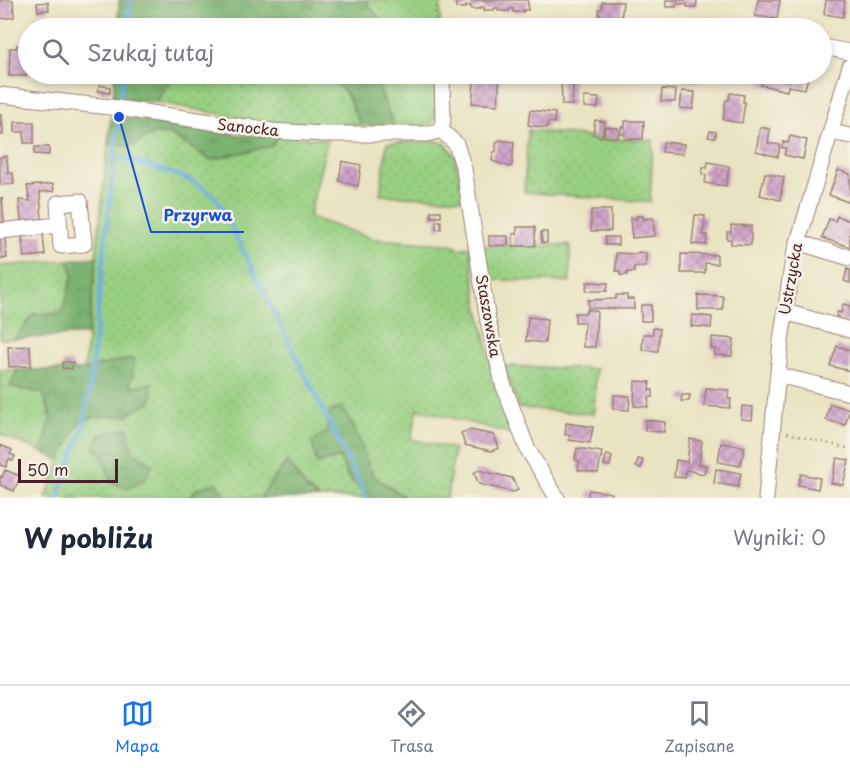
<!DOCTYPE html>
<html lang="pl">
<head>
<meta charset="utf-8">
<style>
	:root { --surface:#fff; --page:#f6f6f7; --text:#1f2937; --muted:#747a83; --line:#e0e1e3; --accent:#1a73e8 }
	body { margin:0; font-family:"Playpen Sans",sans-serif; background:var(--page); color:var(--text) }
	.scale { position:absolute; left:18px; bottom:15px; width:100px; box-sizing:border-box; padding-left:6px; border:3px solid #4a1f2b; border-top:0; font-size:16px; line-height:21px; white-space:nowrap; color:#4a1f2b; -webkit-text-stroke:4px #f7f3e8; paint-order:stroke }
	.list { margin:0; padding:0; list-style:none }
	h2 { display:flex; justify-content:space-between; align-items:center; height:78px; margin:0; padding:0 24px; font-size:26px }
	h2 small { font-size:20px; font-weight:400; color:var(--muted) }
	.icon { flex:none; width:33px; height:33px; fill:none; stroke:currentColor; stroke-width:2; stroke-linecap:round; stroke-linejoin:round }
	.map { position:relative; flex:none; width:850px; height:498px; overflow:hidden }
	.search { position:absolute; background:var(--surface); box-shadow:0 3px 9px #0003; left:18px; right:18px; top:18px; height:66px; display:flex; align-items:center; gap:15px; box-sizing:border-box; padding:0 21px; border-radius:33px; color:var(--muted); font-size:22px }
	.sheet { height:186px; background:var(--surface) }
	nav { display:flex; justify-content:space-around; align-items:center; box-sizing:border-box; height:84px; border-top:2px solid var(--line); background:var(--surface); font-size:16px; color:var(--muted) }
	nav a { display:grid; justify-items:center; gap:3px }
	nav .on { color:var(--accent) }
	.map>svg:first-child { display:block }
</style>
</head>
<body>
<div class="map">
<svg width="850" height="498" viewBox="0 0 850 498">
	<defs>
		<pattern id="grass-dots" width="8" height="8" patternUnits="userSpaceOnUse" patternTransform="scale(1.5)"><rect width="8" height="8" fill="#98d082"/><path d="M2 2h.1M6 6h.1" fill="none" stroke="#84b270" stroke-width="1.8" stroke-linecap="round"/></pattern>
		<pattern id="forest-crowns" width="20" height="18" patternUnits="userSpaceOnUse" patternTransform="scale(1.5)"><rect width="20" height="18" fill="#7ab270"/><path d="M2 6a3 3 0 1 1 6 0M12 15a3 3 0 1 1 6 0" fill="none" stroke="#66905c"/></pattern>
		<pattern id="building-cross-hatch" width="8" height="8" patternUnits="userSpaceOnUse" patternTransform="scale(1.5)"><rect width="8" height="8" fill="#d0a3ca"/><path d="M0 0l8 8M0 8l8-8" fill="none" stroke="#ab84a4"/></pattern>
	</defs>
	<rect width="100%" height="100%" fill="#f7f3e8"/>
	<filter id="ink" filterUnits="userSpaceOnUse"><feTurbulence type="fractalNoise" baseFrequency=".0167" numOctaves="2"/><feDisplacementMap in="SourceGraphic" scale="12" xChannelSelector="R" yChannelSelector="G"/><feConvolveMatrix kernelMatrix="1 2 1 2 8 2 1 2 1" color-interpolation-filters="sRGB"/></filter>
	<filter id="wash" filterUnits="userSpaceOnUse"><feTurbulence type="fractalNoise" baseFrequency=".008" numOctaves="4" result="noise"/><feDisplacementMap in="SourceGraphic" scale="24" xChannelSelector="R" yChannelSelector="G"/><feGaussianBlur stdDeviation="1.35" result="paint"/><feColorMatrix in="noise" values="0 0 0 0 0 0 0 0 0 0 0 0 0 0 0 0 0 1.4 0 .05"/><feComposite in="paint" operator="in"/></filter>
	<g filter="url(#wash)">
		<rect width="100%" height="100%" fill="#eae3c1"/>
		<path fill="url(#grass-dots)" stroke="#717856" stroke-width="1.5" fill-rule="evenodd" d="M367 0H441L440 28H385L386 26 368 5Z
			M297 15 300 28H256L264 19Z
			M174 74H326L346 93 361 125H277L156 102Z
			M373 74H435L437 102 434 120 426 127 394 126Z
			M528 130 608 139 653 140 650 202 524 192Z
			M155 133 171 135 211 160 278 136 328 139 309 217 374 239 456 245V249L470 247 477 299 496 385 516 435 418 409 411 439 454 449 447 498H406L373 476 353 425 331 411 326 432 312 442 317 464 339 457 349 478 371 498H318L307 489 287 461 260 498H228L216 483 196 489 189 498H46L60 460 79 421 95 417 130 388 134 359 113 362 84 370 108 143 131 146ZM101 453 126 489 111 481Z
			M436 141 446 144 455 156 464 199 380 195 387 143Z
			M570 245V282L497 280 486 277 480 246Z
			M68 260 73 274 62 314H35L14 339H0V266Z
			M504 366 596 369 594 414 519 408Z
			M0 370H17L10 387 43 393 51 418 42 452 0 434Z"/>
		<path fill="url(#forest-crowns)" stroke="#62684e" stroke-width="1.5" d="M119 0H367L368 5 386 26 385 28H300L297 15 264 19 256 28H118Z
			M115 74H174L156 102 113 99Z
			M326 74H373L394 126 361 125 346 93Z
			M111 116 240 135 278 136 272 146 210 160 171 135 155 133 131 146 108 143Z
			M97 257 88 334 14 339 34 314 62 313 73 274 68 260Z
			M135 359 130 387 152 383V401L126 416 95 417 80 421 60 460 42 452 51 418 43 393 10 387 17 370H84L113 362Z
			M342 407 353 425 373 476 406 498H371L349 478 339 457 317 464 312 442 326 432 330 411Z
			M127 428 133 451 153 465 145 480 126 489 111 481 101 453 94 449 100 435Z
			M287 461 307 489 318 498H260Z
			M216 483 228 498H189L196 489Z"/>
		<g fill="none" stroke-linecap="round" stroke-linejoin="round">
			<path stroke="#6daee1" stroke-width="4" d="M128 28 130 0
				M120 106 123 74
				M114 156C147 167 196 174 219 202L367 498
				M58 498 83 428 90 385 119 113"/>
		</g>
		<g id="blocks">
			<path fill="url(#building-cross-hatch)" d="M8 0H13L14 17 0 19V1Z
				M456 0H528V10H523V12H513V9H509V11H498L499 8H495L494 10H484V7H480V9H471V6H466V8H456Z
				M666 0H697L696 7H687V4H676V7H666Z
				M758 0H780L777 19 755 16Z
				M826 0H845L843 17 824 14Z
				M48 2 49 10 38 11 37 3Z
				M602 2H623L621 21H602V16H599V9H602Z
				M17 45H22V48L28 50 27 76H9L10 48H17Z
				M475 74H500L498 105 472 103Z
				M561 74H574L572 105H562Z
				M683 74H701V82H682Z
				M763 74H775V78L789 81 790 74H809L805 89 788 86 787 91 761 85Z
				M99 85 110 87V93L98 91Z
				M662 89 676 90 675 102 661 101Z
				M682 91 695 92 693 109 680 108Z
				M730 93 744 95 743 102H745L742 123 723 120 726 100H729Z
				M584 97 599 98 598 108 584 107Z
				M530 110 555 113 554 123 548 122 547 128 528 125Z
				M0 115H2L3 135H0Z
				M595 120 605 122 602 137 593 135Z
				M625 121H644L643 139H625V134H620L621 127H625Z
				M15 122H34V143H24V132H15Z
				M605 127 618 128V138L604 137Z
				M760 127 770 129 768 143 780 145 778 157 756 151Z
				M710 131 716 132 715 138 708 137Z
				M790 136 807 140 803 159 784 155 786 148H782L783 142 788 143Z
				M499 140 514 142 512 165 510 167 492 161 493 153 496 151V143Z
				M663 142 684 144 683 154 662 152Z
				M35 147H49V155L34 154Z
				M7 156 8 173H13L14 184 0 185V157Z
				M342 161 361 165 358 186 339 181Z
				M708 162 729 166 726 186 705 183 706 175 702 174 703 167 707 168Z
				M838 170 850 174V197L848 202 829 195Z
				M765 173 784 177 780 200 760 195Z
				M53 184 54 191 40 192 42 219 21 221 19 200 30 201 27 186Z
				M0 198H2L4 222 0 223Z
				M591 210H611V231H591Z
				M431 211H441V217H431Z
				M695 215 705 216 703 235H707L706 245 692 244Z
				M636 216H643V219L653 218 655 236 632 238 630 218 637 219Z
				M837 216 850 221V247L822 238 829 219 835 221Z
				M436 221H441V229H436Z
				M731 225 751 226V245L731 244V239H727V232H731Z
				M517 227H535V246H513V234H517Z
				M541 232H547V243H542Z
				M43 234 45 255 24 257 22 236Z
				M489 236H508V245L489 246Z
				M605 237H618V245H605Z
				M0 238H5L7 258 0 259Z
				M638 252 646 253V266L634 267V272H627V275H620V271H616V253L638 254Z
				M681 254 717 255V264L705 263V273H681Z
				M847 269 850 270V283L844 281Z
				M587 282 608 283 607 291H586Z
				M616 295H627V299H634V309L588 308V300L616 299Z
				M698 295 723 296V310H698Z
				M843 304 850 306V324L838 321 839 317 836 316 837 312 841 313Z
				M641 305H651V321H641Z
				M587 310 597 311 595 347H583L584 322H575V313H586Z
				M692 315 712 317 711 328 691 326Z
				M528 317 547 319 545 343 526 341Z
				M653 328 660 329 658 351 642 350 643 334H653Z
				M712 337 734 339 732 356 714 355 715 349H711Z
				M30 346 31 366 9 367 8 347Z
				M837 346 850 350V371L830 366Z
				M63 362H73L72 369 62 368Z
				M635 381 650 382 649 390H653V397H649L648 407 634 406Z
				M706 388 729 390 728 399H731L730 408 704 406Z
				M614 395 630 396 629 410 613 409Z
				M682 395H690L689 401H681Z
				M830 404 850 409 845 425 826 420Z
				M742 406 753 407 752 420 741 419Z
				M645 420 665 422 664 432 645 431Z
				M566 423 593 427 590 443 569 440 570 435H565Z
				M470 430 494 435 499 448 491 451 465 445 461 433Z
				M690 439 702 441 699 464 706 465 704 474 686 470 685 478 674 477 676 460 687 462Z
				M721 443 745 447 740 466 718 462Z
				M0 445 12 450 10 454 15 456 13 461 9 459 6 467 0 465Z
				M577 448 602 452 598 473 578 470 579 461 575 460Z
				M606 455 612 456 610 466 604 465Z
				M837 458 849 460 843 485 831 483Z
				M638 459 643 460 641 468 636 467Z
				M716 469 741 473 738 487 714 483Z
				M5 470 20 476 14 491 0 485V476L2 477Z
				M478 470 512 478 518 490 513 492 479 484 474 473Z
				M801 474 820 478 818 489 798 485Z
				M589 490 612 493 610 498H587Z"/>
		</g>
	</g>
	<g filter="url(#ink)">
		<use href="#blocks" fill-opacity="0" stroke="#9a8176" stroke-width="1.5"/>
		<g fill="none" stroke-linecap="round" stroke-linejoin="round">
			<defs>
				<path id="minor" d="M822 47 850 52
					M0 95 110 107 272 131 324 134H427L441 130
					M441 130 456 144 464 169 488 321 503 384 527 448 557 498
					M441 130 443 120 442 74
					M831 132 850 136
					M80 201 84 244 61 246 58 203Z
					M0 231 59 225
					M797 242 850 258
					M785 312 850 330
					M778 375 850 393
					M766 498 781 341 793 259 850 66"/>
			</defs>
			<use href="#minor" stroke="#9a8176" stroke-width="17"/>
			<path stroke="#9a8176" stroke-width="2" stroke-dasharray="1.5 4.5" stroke-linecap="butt" d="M435 0V28
				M787 433 850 449"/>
			<use href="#minor" stroke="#fff" stroke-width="15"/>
		</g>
	</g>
	<g text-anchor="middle" stroke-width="5" stroke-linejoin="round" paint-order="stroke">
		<g font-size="15" fill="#4a1f2b" stroke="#f7f3e8">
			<text transform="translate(248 128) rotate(6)" y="5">Sanocka</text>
			<text transform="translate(791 279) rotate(-80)" y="5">Ustrzycka</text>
			<text transform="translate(488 316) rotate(80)" y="5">Staszowska</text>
		</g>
	</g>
	<path fill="none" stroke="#1d4ed8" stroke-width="2" d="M119 117L151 232H244"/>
	<circle fill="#1d4ed8" stroke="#f7f3e8" stroke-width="2" cx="119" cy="117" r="6"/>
	<g font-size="16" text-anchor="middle" font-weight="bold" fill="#1d4ed8" stroke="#f7f3e8" stroke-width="5" stroke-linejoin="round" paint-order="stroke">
		<text x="198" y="221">Przyrwa</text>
	</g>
</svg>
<div class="scale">50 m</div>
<div class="search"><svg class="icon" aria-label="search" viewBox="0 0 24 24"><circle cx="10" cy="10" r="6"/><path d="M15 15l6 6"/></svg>Szukaj tutaj</div>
</div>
<section class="sheet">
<h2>W pobliżu<small>Wyniki: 0</small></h2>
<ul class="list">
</ul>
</section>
<nav>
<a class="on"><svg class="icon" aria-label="map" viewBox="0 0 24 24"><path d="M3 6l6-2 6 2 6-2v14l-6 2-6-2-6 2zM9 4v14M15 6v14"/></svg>Mapa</a>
<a><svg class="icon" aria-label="directions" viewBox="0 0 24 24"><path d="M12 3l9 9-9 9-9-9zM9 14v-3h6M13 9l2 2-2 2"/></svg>Trasa</a>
<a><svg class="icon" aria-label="saved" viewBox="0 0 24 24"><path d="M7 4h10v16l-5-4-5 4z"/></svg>Zapisane</a>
</nav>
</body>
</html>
